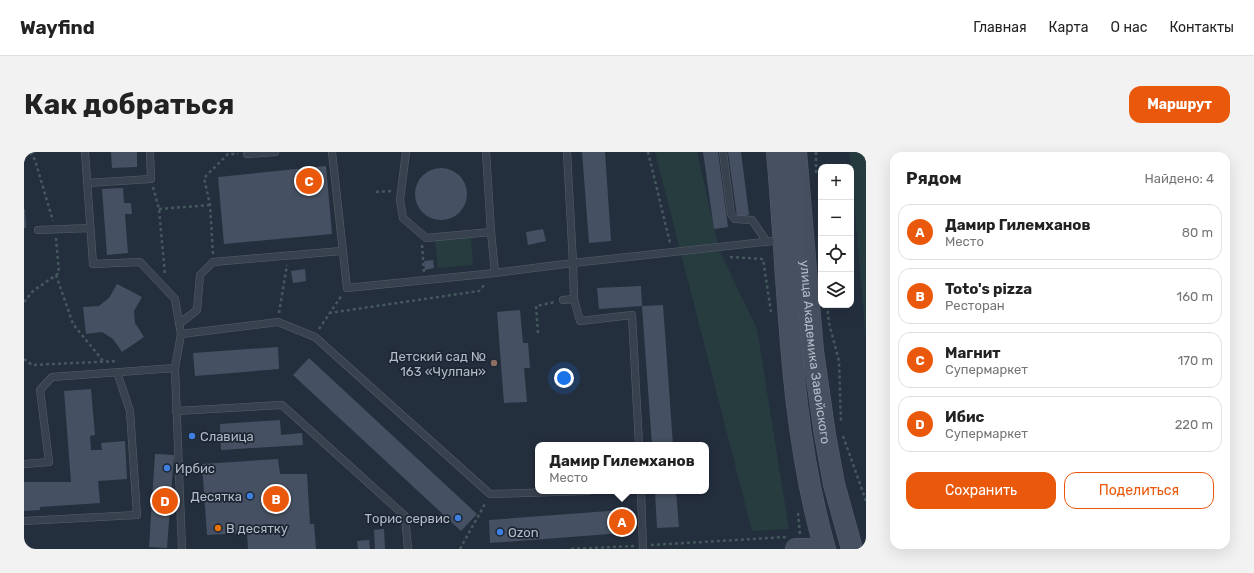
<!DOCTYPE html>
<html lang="ru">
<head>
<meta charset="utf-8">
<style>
	:root { --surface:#fff; --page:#f2f2f2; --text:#222; --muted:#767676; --line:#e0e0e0; --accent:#ea580c }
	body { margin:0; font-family:Rubik,sans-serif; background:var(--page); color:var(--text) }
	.controls { position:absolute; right:12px; top:12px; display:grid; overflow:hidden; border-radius:8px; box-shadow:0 4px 16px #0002 }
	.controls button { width:36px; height:36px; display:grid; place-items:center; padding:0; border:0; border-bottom:1px solid var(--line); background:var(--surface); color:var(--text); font:20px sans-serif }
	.you { position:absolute; left:540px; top:226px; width:14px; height:14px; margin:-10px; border:3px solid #fff; border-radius:50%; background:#1a73e8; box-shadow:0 0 0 6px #1a73e833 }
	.badge { display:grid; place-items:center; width:26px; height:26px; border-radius:50%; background:var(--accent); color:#fff; font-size:13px; font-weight:700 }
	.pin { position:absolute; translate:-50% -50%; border:2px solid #fff; box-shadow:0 1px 4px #0006 }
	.popup { position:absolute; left:511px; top:290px; width:174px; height:52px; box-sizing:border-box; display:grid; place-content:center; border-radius:8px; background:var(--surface); filter:drop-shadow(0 1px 3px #0005); font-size:13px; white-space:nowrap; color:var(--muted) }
	.popup b { font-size:15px; color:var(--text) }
	.popup::after { content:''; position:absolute; left:50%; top:100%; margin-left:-8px; border:8px solid transparent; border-top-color:var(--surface) }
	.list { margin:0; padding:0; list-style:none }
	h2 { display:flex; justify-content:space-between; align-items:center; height:52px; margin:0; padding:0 16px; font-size:17px }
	h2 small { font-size:13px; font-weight:400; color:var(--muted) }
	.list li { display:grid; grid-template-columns:26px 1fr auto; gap:12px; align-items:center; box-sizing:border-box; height:56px; margin:0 8px 8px; padding:0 8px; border:1px solid var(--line); border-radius:12px }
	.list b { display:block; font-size:15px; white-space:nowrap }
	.list p { margin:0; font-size:13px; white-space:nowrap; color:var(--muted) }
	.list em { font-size:13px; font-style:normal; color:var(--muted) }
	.actions { display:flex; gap:8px; padding:12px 16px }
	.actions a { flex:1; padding:9px 0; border:1px solid var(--accent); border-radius:12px; text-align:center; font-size:14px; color:var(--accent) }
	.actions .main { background:var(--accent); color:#fff }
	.icon { flex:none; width:22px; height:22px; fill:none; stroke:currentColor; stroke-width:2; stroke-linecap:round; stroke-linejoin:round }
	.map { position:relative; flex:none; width:842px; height:397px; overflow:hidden; border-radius:12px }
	header { display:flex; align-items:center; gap:24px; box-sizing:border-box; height:56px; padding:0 20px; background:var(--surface); border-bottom:1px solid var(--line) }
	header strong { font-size:19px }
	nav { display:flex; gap:22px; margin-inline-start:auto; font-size:14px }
	.intro { display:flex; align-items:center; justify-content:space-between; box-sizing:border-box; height:96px; padding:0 24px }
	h1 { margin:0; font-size:28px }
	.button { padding:10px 18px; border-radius:12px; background:var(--accent); color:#fff; font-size:14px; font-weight:700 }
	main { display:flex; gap:24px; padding:0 24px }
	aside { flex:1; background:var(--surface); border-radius:12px; box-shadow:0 4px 16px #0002 }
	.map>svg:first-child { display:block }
</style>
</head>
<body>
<header>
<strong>Wayfind</strong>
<nav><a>Главная</a><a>Карта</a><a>О нас</a><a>Контакты</a></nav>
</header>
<div class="intro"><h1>Как добраться</h1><a class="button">Маршрут</a></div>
<main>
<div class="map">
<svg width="842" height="397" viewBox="0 0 842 397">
	<rect width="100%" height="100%" fill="#242f3e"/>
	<path fill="#263c3f" d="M631 0H673L695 98 733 177 765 377 728 379Z
		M825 0H842V188L827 15Z
		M447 85 449 113 414 116 411 88Z"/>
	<path fill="#455162" d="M87 0H113V15L88 16Z
		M558 0H581L587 89 565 91Z
		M679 0H694L704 75 690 77Z
		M704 0H717L725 63 713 65Z
		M302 14 308 82 200 92 194 25Z
		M391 42a26 26 0 1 1 52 0a26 26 0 1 1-52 0Z
		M99 36 100 51H107L108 62H101L104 101 83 103 78 37Z
		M0 57H1L2 76H0Z
		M519 77 522 89 504 93 502 80Z
		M409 108 410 116 401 118 400 109Z
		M281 117 282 129 269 131 267 119Z
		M93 132 118 145 110 159 111 171 120 185 98 200 89 187 78 180 62 182 59 155 75 154 85 146Z
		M617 134 618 154 575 157 573 136Z
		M639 153 649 293H628L618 154Z
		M496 158 499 191H504L506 216H500L503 250 480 251 473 160Z
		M254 195 255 217 171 224 169 201Z
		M285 206 453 362 437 379 269 223Z
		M67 237 71 283 66 284 67 298H78L77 291 101 289 103 327 74 329 76 351 16 355V358L0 359V330H47L40 239Z
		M256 268 257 283 278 281 279 293 197 298 196 272Z
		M131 302 150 303 143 396 125 395Z
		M254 307 256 322H283L286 372H290L292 397H224L223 381 183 383 178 312Z
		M631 339H652L655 375 633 376Z
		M598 358 599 381 466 391 465 368Z
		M360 377 361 397H351L350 378Z
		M345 388 346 397H334L333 389Z"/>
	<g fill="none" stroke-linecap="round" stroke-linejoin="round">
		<defs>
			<path id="lane" d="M61 0 69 112 116 110 151 147 157 182
				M308 0 323 136 471 121
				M382 0 376 48 379 66 402 86 467 80 462 0
				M543 0 549 111 758 88
				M699 0 707 62 711 67 728 68 743 90
				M223 2 251 0
				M63 31 127 27 126 0
				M14 78 66 76
				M467 80 471 121 549 111 550 147 539 148
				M550 147 556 169 608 163 615 293
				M155 172 173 158 176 123 189 110 317 99
				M151 216 158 397
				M152 259 258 253 381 364 384 397
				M0 312 25 310 16 238 28 225 151 216 157 182 254 170 291 185 466 342 565 339
				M617 339 619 397
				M0 369 113 363 106 259 93 220"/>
			<g id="secondary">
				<path d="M753 0C765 133 764 268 801 397"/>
				<path id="s1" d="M772 0 789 199 801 283 810 332 828 397"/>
				<path d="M772 397H785"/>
			</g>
		</defs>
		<use href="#lane" stroke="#565f6c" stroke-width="8"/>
		<use href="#secondary" stroke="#565f6c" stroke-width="22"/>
		<path stroke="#44595c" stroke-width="2.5" stroke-dasharray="3 3" stroke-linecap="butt" d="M624 0 646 91
			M0 2 7 1 11 8 29 69
			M792 21V0
			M129 35 135 57 141 123
			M352 40 368 39
			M135 57 186 53
			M398 93 400 120
			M189 102 186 53 180 26 204 2H214
			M706 105 739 107 747 160
			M32 123 49 172 80 210
			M0 150 9 139 35 121 32 86
			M803 153 805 171 815 209 817 271
			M255 161 263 113
			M305 161 455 139 462 131
			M295 177 318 143
			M514 181 512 154 531 150
			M0 207 8 213 94 209
			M819 284 842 349
			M774 361 776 382
			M627 393 762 385
			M436 397 462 350
			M547 397 610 394"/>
		<use href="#lane" stroke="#38414e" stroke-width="7"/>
		<use href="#secondary" stroke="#465061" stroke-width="21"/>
	</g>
	<circle fill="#8d6e63" stroke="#1d2633" stroke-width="1.5" cx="470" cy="211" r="4"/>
	<g fill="#3f7fe0" stroke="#1d2633" stroke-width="1.5">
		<circle cx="168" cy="284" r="4"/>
		<circle cx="143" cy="316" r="4"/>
		<circle cx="226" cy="344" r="4"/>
		<circle cx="434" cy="366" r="4"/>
		<circle cx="476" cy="380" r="4"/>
	</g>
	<circle fill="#e8710a" stroke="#1d2633" stroke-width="1.5" cx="194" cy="376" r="4"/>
	<g text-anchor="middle" stroke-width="3.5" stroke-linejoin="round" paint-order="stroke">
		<g font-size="13" fill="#b4bcc9" stroke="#1d2633">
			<text dy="5" stroke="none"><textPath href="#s1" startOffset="201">улица Академика Завойского</textPath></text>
		</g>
		<g font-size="13" fill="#b4bcc9" stroke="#1d2633" text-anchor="start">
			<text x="462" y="209" text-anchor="end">Детский сад №<tspan x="462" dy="15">163 «Чулпан»</tspan></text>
			<text x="176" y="289">Славица</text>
			<text x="151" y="321">Ирбис</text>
			<text x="218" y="349" text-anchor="end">Десятка</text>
			<text x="426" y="371" text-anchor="end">Торис сервис</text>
			<text x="202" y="381">В десятку</text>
			<text x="484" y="385">Ozon</text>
		</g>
	</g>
</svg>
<div class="controls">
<button>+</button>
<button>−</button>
<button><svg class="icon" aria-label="locate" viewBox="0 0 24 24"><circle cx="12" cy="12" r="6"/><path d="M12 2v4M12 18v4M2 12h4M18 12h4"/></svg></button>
<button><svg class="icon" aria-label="layers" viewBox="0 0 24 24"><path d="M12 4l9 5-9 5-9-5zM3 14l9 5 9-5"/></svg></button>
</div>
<div class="you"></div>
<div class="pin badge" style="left:598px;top:370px">A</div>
<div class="popup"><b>Дамир Гилемханов</b>Место</div>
<div class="pin badge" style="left:252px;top:347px">B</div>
<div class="pin badge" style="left:285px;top:29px">C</div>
<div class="pin badge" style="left:141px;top:349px">D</div>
</div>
<aside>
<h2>Рядом<small>Найдено: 4</small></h2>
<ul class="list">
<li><span class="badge">A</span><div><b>Дамир Гилемханов</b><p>Место</p></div><em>80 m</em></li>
<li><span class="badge">B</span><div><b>Toto's pizza</b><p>Ресторан</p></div><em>160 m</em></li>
<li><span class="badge">C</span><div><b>Магнит</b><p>Супермаркет</p></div><em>170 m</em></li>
<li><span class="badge">D</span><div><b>Ибис</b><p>Супермаркет</p></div><em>220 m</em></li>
</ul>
<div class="actions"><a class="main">Сохранить</a><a>Поделиться</a></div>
</aside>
</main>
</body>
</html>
